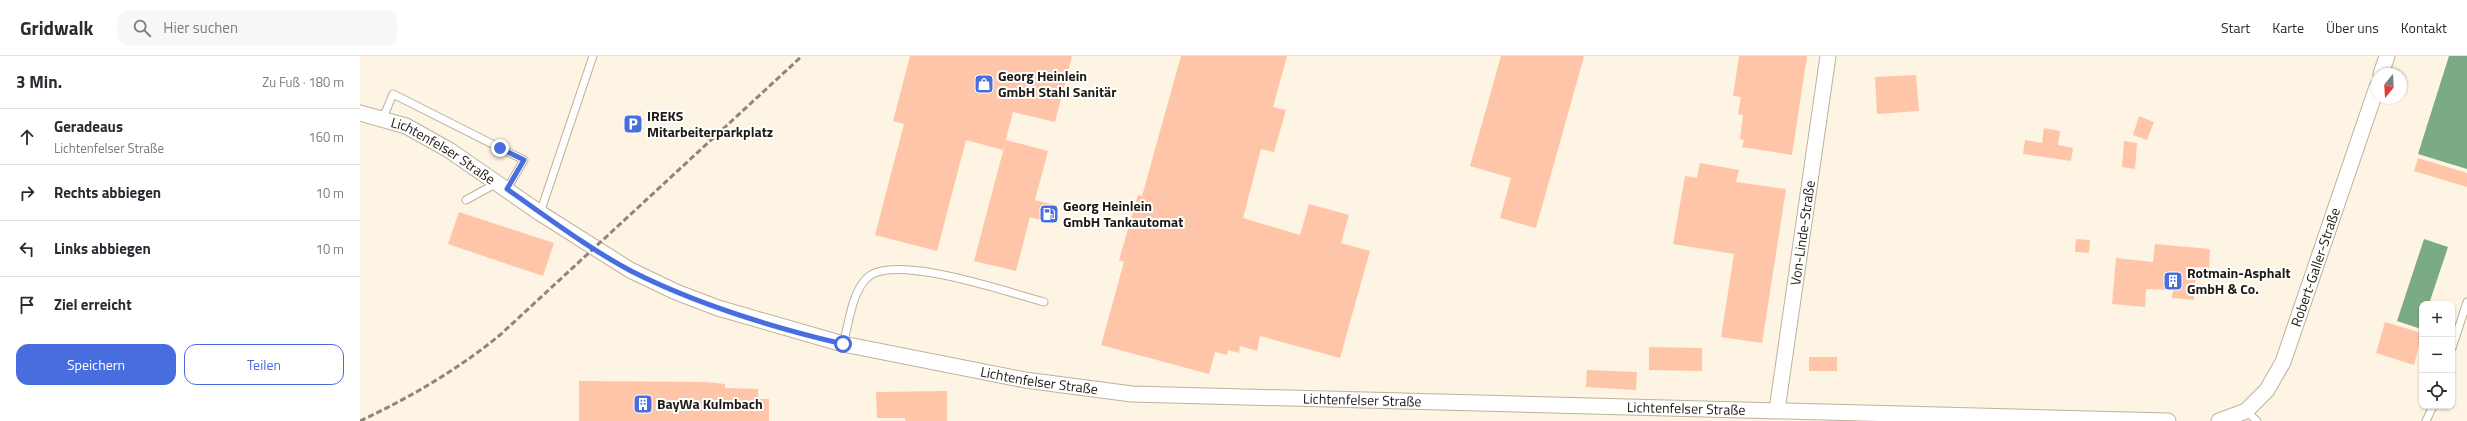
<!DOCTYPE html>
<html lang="de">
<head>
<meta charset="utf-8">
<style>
	:root { --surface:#fff; --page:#f7f7f7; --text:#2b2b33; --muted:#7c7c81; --line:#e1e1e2; --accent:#486ddf }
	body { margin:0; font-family:"Titillium Web",sans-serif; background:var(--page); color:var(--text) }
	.controls { position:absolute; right:12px; bottom:12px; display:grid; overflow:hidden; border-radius:8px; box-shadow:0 1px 3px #0004 }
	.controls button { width:36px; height:36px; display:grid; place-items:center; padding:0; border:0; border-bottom:1px solid var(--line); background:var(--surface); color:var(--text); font:20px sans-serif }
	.compass { position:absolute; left:2011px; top:12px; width:36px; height:36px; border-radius:50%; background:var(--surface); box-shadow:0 1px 3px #0004; rotate:198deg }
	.stop { position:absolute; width:12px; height:12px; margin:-9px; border:3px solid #486ddf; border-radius:50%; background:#fff }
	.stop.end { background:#486ddf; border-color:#fff; box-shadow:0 1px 4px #0008 }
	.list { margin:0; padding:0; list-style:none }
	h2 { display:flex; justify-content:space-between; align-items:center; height:52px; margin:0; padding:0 16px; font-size:17px }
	h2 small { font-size:13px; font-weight:400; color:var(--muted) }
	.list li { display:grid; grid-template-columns:26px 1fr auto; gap:12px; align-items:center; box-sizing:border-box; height:56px; padding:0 16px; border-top:1px solid var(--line) }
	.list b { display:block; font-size:15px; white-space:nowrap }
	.list p { margin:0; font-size:13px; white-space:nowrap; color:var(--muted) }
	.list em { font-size:13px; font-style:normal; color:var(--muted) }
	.actions { display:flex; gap:8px; padding:12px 16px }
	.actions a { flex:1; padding:9px 0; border:1px solid var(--accent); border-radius:12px; text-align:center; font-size:14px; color:var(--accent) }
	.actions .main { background:var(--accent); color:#fff }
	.icon { flex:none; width:22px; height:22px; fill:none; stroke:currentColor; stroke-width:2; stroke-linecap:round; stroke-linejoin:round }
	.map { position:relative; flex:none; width:2107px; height:365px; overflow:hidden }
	header { display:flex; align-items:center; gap:24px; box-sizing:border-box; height:56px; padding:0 20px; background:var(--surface); border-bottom:1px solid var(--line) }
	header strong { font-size:19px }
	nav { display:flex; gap:22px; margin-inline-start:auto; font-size:14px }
	.search { width:280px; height:36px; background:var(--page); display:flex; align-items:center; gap:10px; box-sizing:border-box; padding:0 14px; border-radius:12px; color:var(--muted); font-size:15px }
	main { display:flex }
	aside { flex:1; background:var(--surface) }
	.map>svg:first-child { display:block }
</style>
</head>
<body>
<header>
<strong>Gridwalk</strong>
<div class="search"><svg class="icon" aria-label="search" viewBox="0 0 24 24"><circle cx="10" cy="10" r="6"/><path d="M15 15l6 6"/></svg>Hier suchen</div>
<nav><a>Start</a><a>Karte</a><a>Über uns</a><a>Kontakt</a></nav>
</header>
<main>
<aside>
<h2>3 Min.<small>Zu Fuß · 180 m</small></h2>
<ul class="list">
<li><svg class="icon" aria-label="ahead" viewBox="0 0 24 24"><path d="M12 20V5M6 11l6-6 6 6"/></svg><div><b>Geradeaus</b><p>Lichtenfelser Straße</p></div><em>160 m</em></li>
<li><svg class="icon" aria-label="right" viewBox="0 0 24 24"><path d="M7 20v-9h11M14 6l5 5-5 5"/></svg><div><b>Rechts abbiegen</b></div><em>10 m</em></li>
<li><svg class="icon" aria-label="left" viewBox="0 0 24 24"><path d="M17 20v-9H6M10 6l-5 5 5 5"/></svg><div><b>Links abbiegen</b></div><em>10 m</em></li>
<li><svg class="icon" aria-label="arrive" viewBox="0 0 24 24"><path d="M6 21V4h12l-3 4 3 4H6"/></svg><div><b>Ziel erreicht</b></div></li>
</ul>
<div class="actions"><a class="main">Speichern</a><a>Teilen</a></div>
</aside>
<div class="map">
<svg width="2107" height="365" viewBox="0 0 2107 365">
	<rect width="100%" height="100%" fill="#fdf4e3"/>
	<path fill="#7aab85" d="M2089 0H2107V113L2058 98Z
		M2064 183 2088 191 2069 248H2062L2061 273 2037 265Z"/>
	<path fill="#ffc5a9" d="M550 0H712L695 66 653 56 643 94 606 84 577 195 515 179 544 68 533 65Z
		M821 0H927L913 51 926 54 914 96 901 93 883 162 940 179 949 148 989 159 981 187 1010 195 980 302 900 280 897 295 880 290 879 297 868 294 867 299 855 296 849 318 741 289 764 206 759 204 778 139 782 140Z
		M1141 0H1224L1176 172 1140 162 1151 122 1110 110Z
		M1379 0H1447L1432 99 1382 91 1384 84 1380 83 1383 59 1378 58 1381 41 1373 40Z
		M1556 19 1559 55 1517 58 1515 21Z
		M1779 60 1794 66 1787 84 1773 79Z
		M1684 72 1700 75 1698 89 1713 92 1711 105 1663 98 1665 84 1682 87Z
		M646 84 688 95 675 144 694 149 689 166 670 161 656 215 614 205Z
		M1764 85 1777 87 1775 113 1762 111Z
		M2058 102 2107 117V131L2054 115Z
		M1340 107 1379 114 1376 126 1426 133 1402 287 1361 281 1374 198 1313 188 1325 120 1337 122Z
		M99 156 194 187 183 220 88 188Z
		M1716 183 1730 184 1729 197 1715 196Z
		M1795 188 1850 193 1849 212 1836 211 1834 244 1812 242 1813 234 1786 233 1785 251 1752 248 1756 202 1793 206Z
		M2025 266 2062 277 2054 309 2016 297Z
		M1289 291 1342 292V315L1289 314Z
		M1449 301H1477V315H1449Z
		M1227 314 1277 316 1276 334 1226 331Z
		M219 325 346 326 365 328V332L398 333V343H409V365H219Z
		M587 335V365H545V362H517L516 336Z"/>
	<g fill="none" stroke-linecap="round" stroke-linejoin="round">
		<defs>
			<path id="service" d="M23 62 33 38 164 104 147 133
				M106 144 137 127
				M180 157 233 0
				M483 288C489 268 491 239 506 223 530 195 650 237 684 246
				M2092 292 2107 246
				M1886 355 1897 365
				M2066 365 2073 350"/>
			<g id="minor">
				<path d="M2021 18 2027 0"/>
				<path id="s1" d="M0 57 46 70 89 94 180 157 270 214 316 236 358 252 483 288 665 324 772 338 1808 365"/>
				<path id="s2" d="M1417 354 1468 0"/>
				<path id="s3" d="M1859 365 1886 355 1907 334 1923 306 2017 31"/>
			</g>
		</defs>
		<use href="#service" stroke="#bdb29e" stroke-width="9"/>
		<use href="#minor" stroke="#bdb29e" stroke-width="17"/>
		<use href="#service" stroke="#fff" stroke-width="7"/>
		<use href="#minor" stroke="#fff" stroke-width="15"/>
		<path stroke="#8d867a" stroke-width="3" stroke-dasharray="6 3" stroke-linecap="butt" d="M0 365C51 341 97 314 140 279L442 0"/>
	</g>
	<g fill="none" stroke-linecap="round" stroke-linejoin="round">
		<path stroke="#486ddf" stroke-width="5" d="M140 92 164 104 147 133C187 161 228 192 271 215 338 249 411 271 483 288"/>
	</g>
	<defs>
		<symbol id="shop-square" viewBox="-11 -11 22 22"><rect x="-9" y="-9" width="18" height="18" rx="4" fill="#486ddf" stroke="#fff"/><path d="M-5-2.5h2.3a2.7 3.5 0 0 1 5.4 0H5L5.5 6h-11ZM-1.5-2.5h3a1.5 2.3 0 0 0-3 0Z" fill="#fff"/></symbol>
		<symbol id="parking-square" viewBox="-11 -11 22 22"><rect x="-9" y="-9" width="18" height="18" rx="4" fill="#486ddf" stroke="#fff"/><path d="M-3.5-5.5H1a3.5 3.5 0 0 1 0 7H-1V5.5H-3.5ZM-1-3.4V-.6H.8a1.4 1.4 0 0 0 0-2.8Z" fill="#fff"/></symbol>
		<symbol id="fuel-square" viewBox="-11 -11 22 22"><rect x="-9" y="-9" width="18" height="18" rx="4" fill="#486ddf" stroke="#fff"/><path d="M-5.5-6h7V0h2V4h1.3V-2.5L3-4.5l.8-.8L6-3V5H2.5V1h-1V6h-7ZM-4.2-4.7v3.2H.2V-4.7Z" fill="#fff"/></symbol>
		<symbol id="building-square" viewBox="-11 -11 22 22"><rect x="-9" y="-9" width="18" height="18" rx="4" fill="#486ddf" stroke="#fff"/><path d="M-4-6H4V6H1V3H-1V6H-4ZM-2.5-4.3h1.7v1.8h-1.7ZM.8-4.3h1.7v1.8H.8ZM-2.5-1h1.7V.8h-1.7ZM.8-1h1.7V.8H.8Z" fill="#fff"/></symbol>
	</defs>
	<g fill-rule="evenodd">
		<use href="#shop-square" x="613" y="17" width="22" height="22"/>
		<use href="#parking-square" x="262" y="57" width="22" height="22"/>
		<use href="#fuel-square" x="678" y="147" width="22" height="22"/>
		<use href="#building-square" x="1802" y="214" width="22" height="22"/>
		<use href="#building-square" x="272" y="337" width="22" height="22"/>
	</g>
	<g text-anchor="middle" stroke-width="4" stroke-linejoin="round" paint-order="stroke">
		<g font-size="14" font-weight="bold" fill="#201b14" stroke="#fff" text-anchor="start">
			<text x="638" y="25">Georg Heinlein<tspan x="638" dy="16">GmbH Stahl Sanitär</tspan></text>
			<text x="287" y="65">IREKS<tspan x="287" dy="16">Mitarbeiterparkplatz</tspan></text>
			<text x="703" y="155">Georg Heinlein<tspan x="703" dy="16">GmbH Tankautomat</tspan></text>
			<text x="1827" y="222">Rotmain-Asphalt<tspan x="1827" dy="16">GmbH &amp; Co.</tspan></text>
			<text x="297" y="353">BayWa Kulmbach</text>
		</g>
		<g font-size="14" fill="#201b14" stroke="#fff">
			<text dy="5" stroke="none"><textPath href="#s1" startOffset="92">Lichtenfelser Straße</textPath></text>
			<text dy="5" stroke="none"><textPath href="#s2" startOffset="179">Von-Linde-Straße</textPath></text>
			<text dy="5" stroke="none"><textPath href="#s3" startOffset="191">Robert-Galler-Straße</textPath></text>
			<text dy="5" stroke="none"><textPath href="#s1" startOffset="740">Lichtenfelser Straße</textPath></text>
			<text dy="5" stroke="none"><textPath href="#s1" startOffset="1064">Lichtenfelser Straße</textPath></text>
			<text dy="5" stroke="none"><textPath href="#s1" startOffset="1388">Lichtenfelser Straße</textPath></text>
		</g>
	</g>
</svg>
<div class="controls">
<button>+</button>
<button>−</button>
<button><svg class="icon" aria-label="locate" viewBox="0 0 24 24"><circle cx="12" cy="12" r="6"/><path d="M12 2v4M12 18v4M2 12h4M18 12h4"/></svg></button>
</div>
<svg class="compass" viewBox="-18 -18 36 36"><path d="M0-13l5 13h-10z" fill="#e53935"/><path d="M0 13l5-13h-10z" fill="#7c7c81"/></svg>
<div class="stop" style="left:483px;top:288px"></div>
<div class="stop end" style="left:140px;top:92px"></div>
</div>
</main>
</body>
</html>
